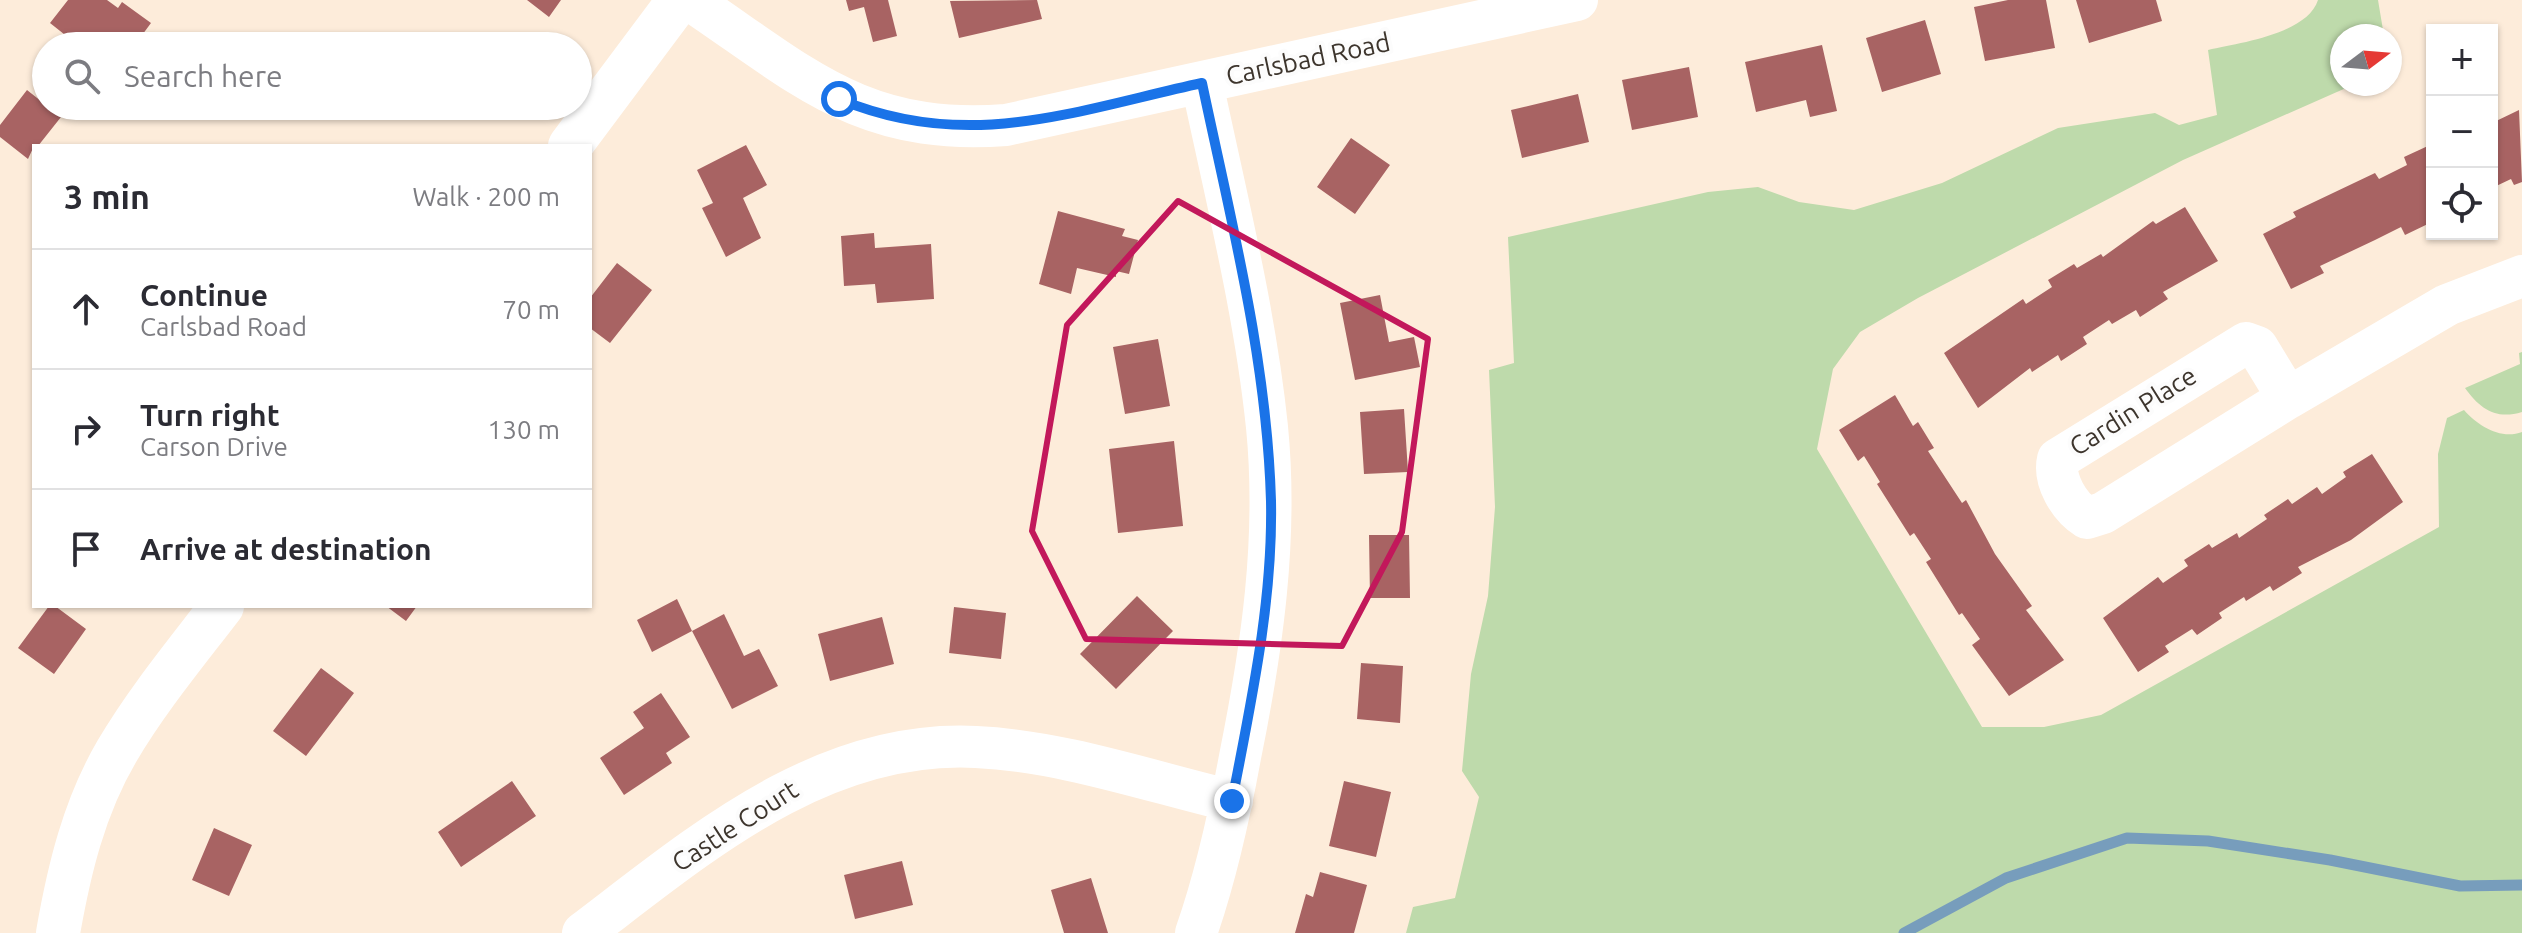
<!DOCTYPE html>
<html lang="en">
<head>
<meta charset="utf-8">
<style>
	:root { --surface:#fff; --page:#f2f2f3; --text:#2b2b33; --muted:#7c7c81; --line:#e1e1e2 }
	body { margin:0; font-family:Ubuntu,sans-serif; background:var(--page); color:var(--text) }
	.controls { position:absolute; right:24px; top:24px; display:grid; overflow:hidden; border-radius:0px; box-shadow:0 2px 6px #0004 }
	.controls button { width:72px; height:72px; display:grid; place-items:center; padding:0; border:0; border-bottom:2px solid var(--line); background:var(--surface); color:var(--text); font:40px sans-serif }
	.compass { position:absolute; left:2330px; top:24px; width:72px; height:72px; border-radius:50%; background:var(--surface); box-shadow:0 2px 6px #0004; rotate:74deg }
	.stop { position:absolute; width:24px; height:24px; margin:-18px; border:6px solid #1a73e8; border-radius:50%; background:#fff }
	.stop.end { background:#1a73e8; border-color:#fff; box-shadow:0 2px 8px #0008 }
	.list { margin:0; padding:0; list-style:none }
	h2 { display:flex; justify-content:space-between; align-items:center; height:104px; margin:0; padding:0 32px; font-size:34px }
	h2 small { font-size:26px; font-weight:400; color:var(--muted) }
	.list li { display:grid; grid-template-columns:52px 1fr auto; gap:24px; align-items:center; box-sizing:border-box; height:120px; padding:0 32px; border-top:2px solid var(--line) }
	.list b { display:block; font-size:30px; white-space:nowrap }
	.list p { margin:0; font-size:26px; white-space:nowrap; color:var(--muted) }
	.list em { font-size:26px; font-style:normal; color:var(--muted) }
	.icon { flex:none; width:44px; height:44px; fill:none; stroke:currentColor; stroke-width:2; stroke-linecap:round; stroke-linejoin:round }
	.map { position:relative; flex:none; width:2522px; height:933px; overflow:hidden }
	.search { position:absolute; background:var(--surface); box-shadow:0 2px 6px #0004; left:32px; top:32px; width:560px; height:88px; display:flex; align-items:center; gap:20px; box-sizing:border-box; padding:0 28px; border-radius:44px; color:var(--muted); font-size:30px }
	.panel { position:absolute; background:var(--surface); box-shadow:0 2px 6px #0004; left:32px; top:144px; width:560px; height:464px; border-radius:0px }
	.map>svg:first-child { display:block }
</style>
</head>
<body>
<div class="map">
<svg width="2522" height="933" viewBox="0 0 2522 933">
	<rect width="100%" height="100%" fill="#fdecda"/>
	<path fill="#bedaab" d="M2318 0H2378L2384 36H2342V84H2355L2183 160 1918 298 1860 332 1833 369 1817 449 1982 727H2044L2101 715 2439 527 2438 454 2447 418 2464 410C2478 426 2501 440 2522 432V933H1406L1413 907 1455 898 1479 797 1462 771 1471 674 1488 596 1495 507 1489 370 1514 363 1508 237 1708 192 1758 187 1799 202 1854 210 1942 183 2058 128 2155 113 2179 125 2217 115 2208 50C2240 43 2307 34 2318 0Z
		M2522 352V412C2496 420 2480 409 2465 388L2520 364 2519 353Z"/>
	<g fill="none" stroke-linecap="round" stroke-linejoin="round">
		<path stroke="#779dbc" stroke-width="11" d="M1904 933 2006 878 2127 838 2208 841 2330 860 2460 886 2522 885"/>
	</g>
	<path fill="#a86363" d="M68 0H107L118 8 122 2 151 23 134 46H79L50 23Z
		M527 0H561L549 17Z
		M846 0H888L897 36 873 42 864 7 849 11Z
		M1037 0 1042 19 959 38 950 1Z
		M2008 0H2046L2055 48 1985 61 1974 7Z
		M2076 0H2156L2162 21 2089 43Z
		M1925 20 1941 74 1882 92 1866 38Z
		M1822 45 1837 111 1810 117 1806 100 1756 112 1745 62Z
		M1689 67 1698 117 1632 130 1622 80Z
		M27 90 61 117 38 146H34L28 159 0 137V125Z
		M1578 94 1589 142 1522 158 1511 110Z
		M464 106H494L484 120Z
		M2519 110 2522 182 2514 185 2511 179 2492 188V123Z
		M1351 138 1390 165 1355 214 1317 187Z
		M746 145 767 185 743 198 761 238 726 257 702 208 713 203 697 170Z
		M2430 145 2432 222 2405 235 2401 227 2375 240 2320 266 2324 273 2291 289 2263 234 2296 217 2293 212 2375 173 2379 179 2407 165 2404 157Z
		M2185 207 2218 261 2163 292 2168 299 2140 317 2136 310 2112 324 2109 320 2083 337 2087 344 2061 361 2058 355 2032 372 2030 368 1978 408 1944 353 2023 299 2026 304 2052 287 2048 280 2074 264 2077 268 2101 254 2103 257 2153 221 2156 224Z
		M1058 211 1125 229 1122 236 1138 240 1129 274 1116 271V277L1077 268 1071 294 1039 284Z
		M874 233 875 248 931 244 934 299 877 303 875 284 844 286 841 236Z
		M617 263 652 290 610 343 590 328V298Z
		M1380 295 1389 342 1414 337 1420 367 1355 380 1340 303Z
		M1158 339 1170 406 1125 414 1113 347Z
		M1895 395 1913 426 1918 422 1934 448 1928 451 1962 503 1966 500 1995 554 2032 606 2026 610 2064 660 2009 696 1972 645 1980 639 1962 613 1959 615 1926 562 1931 559 1914 533 1910 536 1877 484 1880 482 1864 456 1858 461 1839 430Z
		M1404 409 1408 472 1364 474 1360 412Z
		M1174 441 1183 526 1118 533 1109 449Z
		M2372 454 2403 502 2351 540 2298 567 2302 573 2273 591 2270 586 2246 601 2244 597 2219 613 2222 618 2197 635 2192 629 2165 646 2169 652 2138 672 2103 618 2158 577 2163 583 2188 566 2184 560 2209 544 2212 548 2237 533 2239 538 2267 519 2264 515 2288 499 2292 504 2317 487 2322 494 2346 477 2343 472Z
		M1369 535H1409L1410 598H1370Z
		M1137 596 1173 631 1116 689 1080 654Z
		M677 599 692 631 652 652 637 620Z
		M49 606H55L86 629 54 674 18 648Z
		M386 606H417L406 621Z
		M954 607 1006 613 1001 659 949 653Z
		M724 614 744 656 759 649 778 686 732 709 692 631Z
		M882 617 894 664 830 681 818 634Z
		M1361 663 1403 666 1400 723 1357 719Z
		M321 668 354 693 306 756 273 731Z
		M661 693 690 737 666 753 672 763 624 795 600 758 644 728 633 712Z
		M512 781 536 816 461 867 438 832Z
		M1344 781 1391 792 1376 857 1329 846Z
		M214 828 252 845 229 896 192 880Z
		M902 861 913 905 855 919 844 875Z
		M1320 872 1367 885 1354 933H1295L1306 894 1313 897Z
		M1091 878 1108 933H1064L1051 890Z"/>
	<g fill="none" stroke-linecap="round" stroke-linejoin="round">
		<path stroke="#fff" stroke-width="42" d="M690 0C802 75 861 136 1006 125L1577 0
			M2246 343 2257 347 2288 398 2103 513 2087 518C2069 507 2053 480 2058 459Z
			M2288 398 2447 305 2522 276
			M583 933C699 845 821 739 976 747 1062 751 1148 781 1232 801
			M1196 933C1216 876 1229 817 1240 757 1262 648 1278 539 1267 427 1255 311 1226 197 1202 83"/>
		<path stroke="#fff" stroke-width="44" d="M570 146 679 0
			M58 933C69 870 84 807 117 751 147 700 186 653 222 606"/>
	</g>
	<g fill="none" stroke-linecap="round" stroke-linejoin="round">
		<path stroke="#1a73e8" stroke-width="10" d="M839 99C968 153 1073 111 1202 83 1231 221 1267 359 1271 501 1273 602 1251 702 1232 801"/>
	</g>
	<path fill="none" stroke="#c2185b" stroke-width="6" stroke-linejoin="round" d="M1178 201 1428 339 1402 532 1342 646 1086 639 1032 531 1067 325Z"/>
	<g text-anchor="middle" stroke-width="8" stroke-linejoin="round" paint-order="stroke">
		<g font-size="26" fill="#3d352d" stroke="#fcfcfc">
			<text transform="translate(1308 59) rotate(-12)" y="9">Carlsbad Road</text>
			<text transform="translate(2133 411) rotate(-32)" y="9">Cardin Place</text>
			<text transform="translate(735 826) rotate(-33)" y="9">Castle Court</text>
		</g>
	</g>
</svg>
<div class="controls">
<button>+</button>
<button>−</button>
<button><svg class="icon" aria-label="locate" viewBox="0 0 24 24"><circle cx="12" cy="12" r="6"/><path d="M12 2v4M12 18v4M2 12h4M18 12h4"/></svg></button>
</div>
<svg class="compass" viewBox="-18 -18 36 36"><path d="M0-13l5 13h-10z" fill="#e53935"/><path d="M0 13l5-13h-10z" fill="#7c7c81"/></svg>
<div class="stop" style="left:839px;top:99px"></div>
<div class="stop end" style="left:1232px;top:801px"></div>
<div class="search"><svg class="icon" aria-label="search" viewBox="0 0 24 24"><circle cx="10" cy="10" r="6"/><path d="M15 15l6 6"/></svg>Search here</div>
<section class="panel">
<h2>3 min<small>Walk · 200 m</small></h2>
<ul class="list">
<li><svg class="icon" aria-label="ahead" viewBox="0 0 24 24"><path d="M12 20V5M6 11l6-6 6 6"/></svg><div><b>Continue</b><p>Carlsbad Road</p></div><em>70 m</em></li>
<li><svg class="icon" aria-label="right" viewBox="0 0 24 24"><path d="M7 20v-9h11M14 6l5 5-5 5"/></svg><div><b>Turn right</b><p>Carson Drive</p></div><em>130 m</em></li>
<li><svg class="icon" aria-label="arrive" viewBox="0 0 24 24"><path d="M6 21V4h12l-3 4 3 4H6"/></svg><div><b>Arrive at destination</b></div></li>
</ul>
</section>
</div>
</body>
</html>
